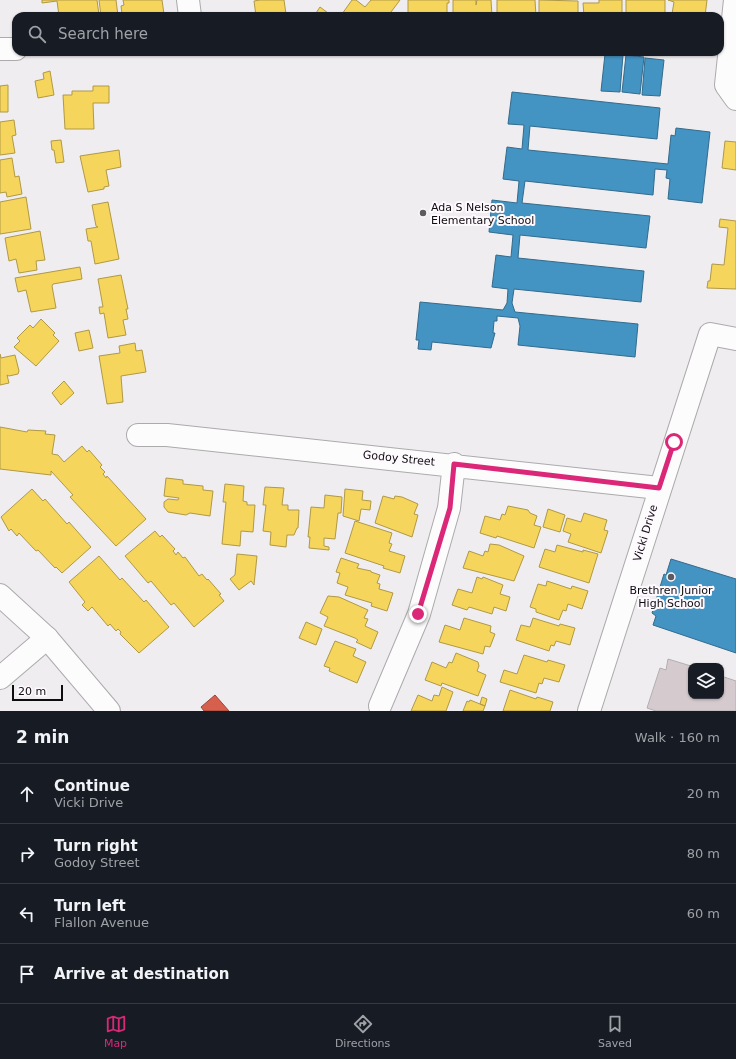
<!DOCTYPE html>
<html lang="en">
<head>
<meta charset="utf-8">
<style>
	:root { --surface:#171b24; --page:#20242c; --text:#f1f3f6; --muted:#9ea1a6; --line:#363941; --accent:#db2777 }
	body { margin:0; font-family:"DejaVu Sans",sans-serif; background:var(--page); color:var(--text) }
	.controls { position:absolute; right:12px; bottom:12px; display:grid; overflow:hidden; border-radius:8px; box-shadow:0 1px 3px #0004 }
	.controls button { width:36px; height:36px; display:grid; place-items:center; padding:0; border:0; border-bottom:1px solid var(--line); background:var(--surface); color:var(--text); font:20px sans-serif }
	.scale { position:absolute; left:12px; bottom:10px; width:51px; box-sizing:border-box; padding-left:4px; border:2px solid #0e0d0e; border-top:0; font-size:11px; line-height:14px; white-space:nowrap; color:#0e0d0e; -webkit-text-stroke:3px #fef9fe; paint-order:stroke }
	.stop { position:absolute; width:12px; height:12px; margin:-9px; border:3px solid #db2777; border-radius:50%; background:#fff }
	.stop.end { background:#db2777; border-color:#fff; box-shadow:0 1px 4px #0008 }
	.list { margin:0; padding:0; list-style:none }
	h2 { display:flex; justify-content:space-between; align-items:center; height:52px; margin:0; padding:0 16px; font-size:17px }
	h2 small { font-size:13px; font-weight:400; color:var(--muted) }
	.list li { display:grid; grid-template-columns:26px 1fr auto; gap:12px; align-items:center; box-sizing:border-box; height:60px; padding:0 16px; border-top:1px solid var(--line) }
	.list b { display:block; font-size:15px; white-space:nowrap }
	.list p { margin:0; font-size:13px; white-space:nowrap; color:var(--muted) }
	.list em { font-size:13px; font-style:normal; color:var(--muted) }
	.icon { flex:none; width:22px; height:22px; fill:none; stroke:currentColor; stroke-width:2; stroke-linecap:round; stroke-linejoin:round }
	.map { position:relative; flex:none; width:736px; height:711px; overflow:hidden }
	.search { position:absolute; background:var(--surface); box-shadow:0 1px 3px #0004; left:12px; right:12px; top:12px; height:44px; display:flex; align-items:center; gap:10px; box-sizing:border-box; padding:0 14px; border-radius:12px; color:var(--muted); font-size:15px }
	.sheet { height:292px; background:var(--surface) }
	nav { display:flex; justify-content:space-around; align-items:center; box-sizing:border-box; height:56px; border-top:1px solid var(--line); background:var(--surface); font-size:11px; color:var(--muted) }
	nav a { display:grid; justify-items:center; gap:2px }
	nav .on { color:var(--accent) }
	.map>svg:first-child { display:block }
</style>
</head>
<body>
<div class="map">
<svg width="736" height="711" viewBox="0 0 736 711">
	<rect width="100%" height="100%" fill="#efedef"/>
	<path fill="#f6d55c" stroke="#b09945" d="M42 0H97L99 15 59 16 57 1 42 3Z
		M99 0H116L118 16H101Z
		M123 0H162L164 14 125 16V13L122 14 121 6 124 5Z
		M260 0H284L286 14 279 16H256L254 1Z
		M352 0H356L365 7 371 0H400L388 16H344L342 14Z
		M408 0H449V3H447V16H408Z
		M453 0H476V5L477 0H491L492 16H453Z
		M497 0H535L536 16H497Z
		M539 0 578 1V16H539Z
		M599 0H622V16H584L583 3H599Z
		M626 0H665V16H626Z
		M668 0H707L705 16 672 14 674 2Z
		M320 7 332 16H314Z
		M50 71 54 95 38 98 35 81 44 79 43 73Z
		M8 85V112H0V86Z
		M93 86H109V103H93L94 129H65L63 95H72V91H93Z
		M14 120 16 135 12 136 15 153 0 155V122Z
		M61 140 64 162 56 163 54 150H52L51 141Z
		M725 141 736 142V170L722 168Z
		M119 150 121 167 106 170 109 186 104 187V189L88 192 80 156Z
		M12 158 15 177 19 176 22 194 7 197 6 192 0 193V160Z
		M26 197 31 229 0 234V202Z
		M108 202 119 259 95 264 91 241H88L86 229 98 227 96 226 92 205Z
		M720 219 736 221V289L707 288 708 281H710L712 264 724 265 728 228 719 227Z
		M40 231 45 260 36 261 37 270 19 273 16 259 9 261 5 238Z
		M80 267 82 279 53 284 52 286 56 308 31 312 26 290 18 292 15 278Z
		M121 275 128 309H126L128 319 123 320 126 335 108 338 104 313 100 314 99 307H103L98 279Z
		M41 319 55 333 53 335 59 341 36 366 14 347 20 341 17 338 30 325 33 328Z
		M89 330 93 348 79 351 75 333Z
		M135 343 136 351 142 350 146 372 121 376 123 402 107 404 99 356 120 353 119 346Z
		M0 354 1 358 15 355 19 371 18 374 9 376 7 375 9 383 0 385Z
		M64 381 74 393 61 405 52 393Z
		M0 427 27 432 28 430 46 431 45 434 55 435 52 454 58 455 64 462 82 446 87 452 89 450 102 465 100 467 105 472 103 474 106 478 107 476 146 519 116 546 70 497 73 495 51 471V475L0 469Z
		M166 478 183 480V484L203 486V490L213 491 210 516 190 513 186 515 168 512 164 507V502L168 499 178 500 179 498 164 496Z
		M225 484 244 486 243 501 247 502V505H255L253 532 241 531 240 546 222 544 226 502H223Z
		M265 487 284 488 282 505H288V510H299L298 528H297L294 535H287L286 547 270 545 271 532 263 531 266 505H263Z
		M32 489 43 501 45 499 67 524 69 522 91 547 62 573 56 567 55 568 38 550 36 551 19 533 17 536 11 529 9 531 1 517Z
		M345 489 363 491 362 500 371 501 370 510 361 509 359 521 343 516Z
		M325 495 342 497 341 513H338L335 539 324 538V546L329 547V550L309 548 310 537H308L311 507 324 508Z
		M383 496 394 499 395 496 402 497 418 504 414 514 418 515 412 537 375 523Z
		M508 506 528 510 530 513 537 516 534 525 541 527 534 548 497 536 496 538 480 533 485 516 500 520 502 514 505 515Z
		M548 509 565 515 560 532 543 527Z
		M584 513 607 520 604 530 608 531 601 553 568 542 571 534 563 531 567 518 581 522Z
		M355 521 392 533 389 543 392 544 389 551 405 556 400 573 383 568 384 566 345 553Z
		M155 531 160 537 162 535 175 549 173 551 176 555 178 552 183 558 185 557 199 576 202 574 207 580 208 579 221 594 219 595 224 601 194 627 174 603 171 605 151 581 148 583 125 556Z
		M490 544 499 545 524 556 514 581 463 568 469 551 483 556 485 551 488 552Z
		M557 545 583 552V550L598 554 589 583 539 567 545 549 555 552Z
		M237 554 257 556 254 585 251 581 239 590 230 579 235 575Z
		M99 556 120 580 122 578 144 602 146 600 169 627 139 653 120 634 121 632 118 629 116 631 110 624 108 626 92 607 88 611 82 605 85 602 69 582Z
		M341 558 359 564 357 568 371 571V572L380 575 377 583 380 584 379 589 393 593 387 611 371 606 372 603 345 595 348 587 337 583 340 573 336 572Z
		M477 577 482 579 483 577 503 585 500 594 510 597 506 611 494 607 492 614 469 607 467 610 452 605 458 589 472 593Z
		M547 581 571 589 572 586 588 591 582 609 568 604 566 611 563 610 559 620 536 612V609L530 607 538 584 546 586Z
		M328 596 339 597 368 610 364 618 368 619 365 626 378 632 371 649 356 642 358 640 355 638 324 626 328 617 320 613Z
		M464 618 491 626 490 632 495 634 490 647 485 646 483 654 439 642 445 625 460 630Z
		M533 618 559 626 560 624 575 628 570 645 556 641 554 646 551 645 549 651 516 640 521 625 530 627Z
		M306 622 322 629 316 645 299 638Z
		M335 641 356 649 353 656 366 662 357 683 329 671 330 668 324 666Z
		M456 653 478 662 479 666 477 671 486 675 478 696 442 683 441 686 425 680 432 662 446 668 449 662 452 663Z
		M524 655 547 662 548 660 565 665 559 682 544 678 542 684 539 683 536 693 500 682 504 670 517 674Z
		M442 687 453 692 446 711H411L418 695 432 701 434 695 439 696Z
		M510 690 536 699 537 697 553 702 550 711H503Z
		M482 697 487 699 485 706 480 704Z
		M470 700 485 706 483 711H463L467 701 469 702Z"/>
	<path fill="#d6604d" stroke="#9a473a" d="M215 695 229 711H204L201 707Z"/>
	<path fill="#4393c3" stroke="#336b8d" d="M605 54 623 55 620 92 601 91Z
		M626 55 644 57 640 94 622 92Z
		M645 58 664 60 660 96 642 95Z
		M512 92 660 108 657 139 530 126 528 150 668 164 671 135 675 136 676 128 710 132 702 203 668 199 670 179 666 178 667 170 655 169 653 195 525 181 522 203 650 216 646 248 520 235 518 258 644 271 641 302 514 289 512 303 515 312 638 324 635 357 518 345 520 326 518 318 497 316V321H494L493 333H495L491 348 432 342 431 350 418 349 419 340H416L420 302 503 310 507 303 508 289 492 287 496 255 511 257 513 235 489 232 492 200 517 203 519 181 503 179 507 147 522 149 524 125 508 124Z
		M671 559 736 579V653L653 625 656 616 652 613 664 574 666 575Z"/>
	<path fill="#d5cbcf" stroke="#b1afb1" d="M668 659 691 666V696H721V676L736 681V711H656L647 708 660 668 666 670Z"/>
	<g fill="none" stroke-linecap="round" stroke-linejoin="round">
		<defs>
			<path id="minor" d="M188 0 190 16
				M735 0 726 85 736 99
				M0 49H16
				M138 435H167L659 488
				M0 678 47 638
				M380 706 419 614 449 508 454 464
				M589 711 710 334 736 339"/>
			<path id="major" d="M0 595 47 638 109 711"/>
		</defs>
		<use href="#minor" stroke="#acaaac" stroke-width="24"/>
		<use href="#major" stroke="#acaaac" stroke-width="24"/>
		<use href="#minor" stroke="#fdfcfd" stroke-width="22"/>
		<use href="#major" stroke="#fdfcfd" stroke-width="22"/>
	</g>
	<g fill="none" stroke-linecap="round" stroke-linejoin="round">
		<path stroke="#db2777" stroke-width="5" d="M418 614 450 508 454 464 659 488 674 442"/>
	</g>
	<g fill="#5d5b5d" stroke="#fef9fe" stroke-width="1.5">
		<circle cx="423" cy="213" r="4"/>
		<circle cx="671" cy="577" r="4"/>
	</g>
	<g text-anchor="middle" stroke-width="4" stroke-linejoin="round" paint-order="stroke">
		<g font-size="11" fill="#0e0d0e" stroke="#fef9fe" text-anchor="start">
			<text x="431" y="211">Ada S Nelson<tspan x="431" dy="13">Elementary School</tspan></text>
			<text x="671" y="594" text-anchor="middle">Brethren Junior<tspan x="671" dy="13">High School</tspan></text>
		</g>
		<g font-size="11" fill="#0e0d0e" stroke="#fef9fe">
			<text transform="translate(399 458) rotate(6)" y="4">Godoy Street</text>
			<text transform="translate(645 533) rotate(-73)" y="4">Vicki Drive</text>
		</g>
	</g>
</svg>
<div class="controls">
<button><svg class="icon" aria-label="layers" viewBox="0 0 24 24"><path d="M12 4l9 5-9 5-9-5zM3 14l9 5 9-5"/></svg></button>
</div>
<div class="scale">20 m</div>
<div class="stop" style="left:674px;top:442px"></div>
<div class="stop end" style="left:418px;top:614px"></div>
<div class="search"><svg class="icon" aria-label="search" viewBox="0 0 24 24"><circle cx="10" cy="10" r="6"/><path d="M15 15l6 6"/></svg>Search here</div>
</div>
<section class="sheet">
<h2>2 min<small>Walk · 160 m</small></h2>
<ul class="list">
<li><svg class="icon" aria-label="ahead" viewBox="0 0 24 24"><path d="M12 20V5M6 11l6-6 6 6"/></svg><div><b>Continue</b><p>Vicki Drive</p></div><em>20 m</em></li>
<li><svg class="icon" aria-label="right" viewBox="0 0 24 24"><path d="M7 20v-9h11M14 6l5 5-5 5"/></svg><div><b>Turn right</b><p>Godoy Street</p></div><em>80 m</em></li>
<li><svg class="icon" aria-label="left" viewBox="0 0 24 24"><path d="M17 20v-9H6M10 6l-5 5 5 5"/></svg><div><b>Turn left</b><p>Flallon Avenue</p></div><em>60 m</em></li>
<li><svg class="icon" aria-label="arrive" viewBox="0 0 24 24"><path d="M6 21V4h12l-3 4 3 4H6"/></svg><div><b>Arrive at destination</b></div></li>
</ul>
</section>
<nav>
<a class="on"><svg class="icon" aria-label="map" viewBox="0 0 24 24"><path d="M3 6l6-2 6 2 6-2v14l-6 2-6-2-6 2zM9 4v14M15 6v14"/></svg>Map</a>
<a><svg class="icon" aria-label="directions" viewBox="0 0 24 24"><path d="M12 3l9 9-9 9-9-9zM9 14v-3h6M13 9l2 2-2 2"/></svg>Directions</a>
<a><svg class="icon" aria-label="saved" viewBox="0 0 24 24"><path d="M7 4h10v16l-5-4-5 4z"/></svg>Saved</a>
</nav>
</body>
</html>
